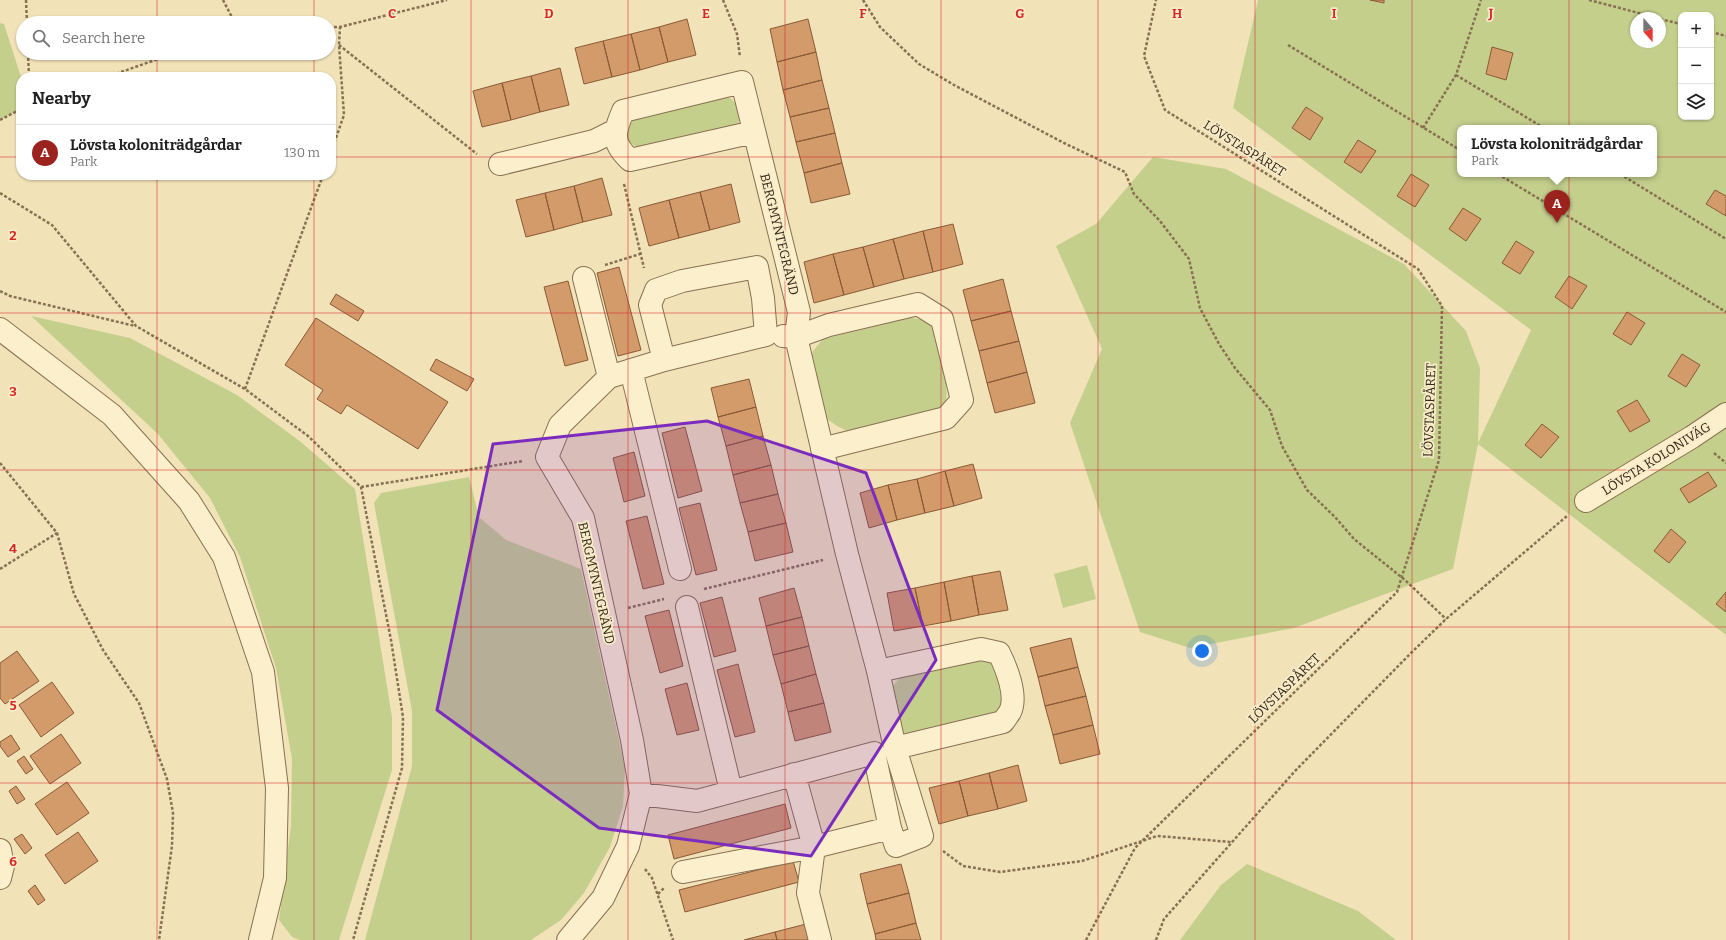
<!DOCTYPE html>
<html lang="en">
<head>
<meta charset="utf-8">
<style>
	:root { --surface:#fff; --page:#f6f6f6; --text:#222; --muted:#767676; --line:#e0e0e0; --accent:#9c221d }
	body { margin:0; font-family:Bitter,serif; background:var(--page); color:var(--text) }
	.controls { position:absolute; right:12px; top:12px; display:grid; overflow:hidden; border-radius:8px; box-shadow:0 1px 3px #0004 }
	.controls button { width:36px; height:36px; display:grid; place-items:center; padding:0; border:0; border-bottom:1px solid var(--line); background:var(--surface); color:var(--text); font:20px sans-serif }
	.compass { position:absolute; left:1630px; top:12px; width:36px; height:36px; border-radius:50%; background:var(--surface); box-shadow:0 1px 3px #0004; rotate:159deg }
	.you { position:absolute; left:1202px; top:651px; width:14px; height:14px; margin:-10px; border:3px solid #fff; border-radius:50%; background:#1a73e8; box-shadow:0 0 0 6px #1a73e833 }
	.badge { display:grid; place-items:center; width:26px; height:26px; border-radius:50%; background:var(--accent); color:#fff; font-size:13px; font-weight:700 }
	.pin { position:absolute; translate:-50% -33px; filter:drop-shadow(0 1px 2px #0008) }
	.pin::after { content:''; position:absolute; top:21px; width:14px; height:12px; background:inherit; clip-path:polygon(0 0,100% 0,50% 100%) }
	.popup { position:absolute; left:1457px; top:125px; width:200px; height:52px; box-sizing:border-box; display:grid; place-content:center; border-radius:8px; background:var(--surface); filter:drop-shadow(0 1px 3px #0005); font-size:13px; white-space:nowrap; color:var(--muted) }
	.popup b { font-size:15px; color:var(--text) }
	.popup::after { content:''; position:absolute; left:50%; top:100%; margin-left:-8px; border:8px solid transparent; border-top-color:var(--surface) }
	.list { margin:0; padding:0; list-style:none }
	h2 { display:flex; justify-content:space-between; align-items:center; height:52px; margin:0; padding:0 16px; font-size:17px }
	h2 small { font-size:13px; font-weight:400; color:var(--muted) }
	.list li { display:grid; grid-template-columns:26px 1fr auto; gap:12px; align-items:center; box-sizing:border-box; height:56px; padding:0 16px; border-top:1px solid var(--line) }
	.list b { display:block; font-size:15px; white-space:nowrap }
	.list p { margin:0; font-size:13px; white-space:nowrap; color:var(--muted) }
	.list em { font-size:13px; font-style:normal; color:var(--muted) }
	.icon { flex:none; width:22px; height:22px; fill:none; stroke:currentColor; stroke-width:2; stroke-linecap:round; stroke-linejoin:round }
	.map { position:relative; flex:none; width:1726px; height:940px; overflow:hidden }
	.search { position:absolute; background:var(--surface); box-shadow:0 1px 3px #0004; left:16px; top:16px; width:320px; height:44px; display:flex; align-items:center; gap:10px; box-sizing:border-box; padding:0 14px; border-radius:22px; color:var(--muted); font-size:15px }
	.panel { position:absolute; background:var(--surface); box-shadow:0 1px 3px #0004; left:16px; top:72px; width:320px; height:108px; border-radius:16px }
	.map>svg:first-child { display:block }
</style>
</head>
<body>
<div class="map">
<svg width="1726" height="940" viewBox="0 0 1726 940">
	<rect width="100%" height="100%" fill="#f1e2b8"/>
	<path fill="#c5cf8c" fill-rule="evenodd" d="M1258 0H1726V635L1478 444 1453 569 1294 628 1190 648 1140 632 1070 423 1102 349 1056 246 1096 224 1153 157 1226 169 1404 264 1466 331 1480 368 1478 443 1531 330 1233 108ZM1681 15H1711V117H1681ZM1636 18H1660V42H1636ZM1460 128H1654V174H1460Z
		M0 23 4 24 21 77V109L0 120Z
		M718 97 730 98C739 106 744 111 738 124L637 147 628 142 624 130 628 120Z
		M31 316 130 338 237 395 301 442 355 489 392 717V770L339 940H300L292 937 279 920 291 825 292 759 276 668 240 557 210 498 158 434Z
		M908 318C917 318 924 319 931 326 940 336 949 387 946 401 946 405 943 408 940 411L851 433 837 426 824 417 809 364 813 351 823 339Z
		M469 477 479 517 506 540 581 569 625 768 623 806 610 847 584 893 561 920 531 940H365L412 766V711L374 503 381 493Z
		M1087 565 1096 599 1063 608 1054 574Z
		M963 656 997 662 1004 711 902 736 891 699 893 686 905 671Z
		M1247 864 1358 911 1396 940H1180L1221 885Z"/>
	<path fill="#d39a6a" stroke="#895a36" d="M1370 0H1384V3Z
		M687 19 696 55 668 62 659 27Z
		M808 19 816 52 777 62 770 29Z
		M659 27 668 62 640 70 631 34Z
		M631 34 640 70 612 77 603 41Z
		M603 41 612 77 584 84 575 48Z
		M1492 47 1513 53 1506 80 1486 74Z
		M816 52 822 80 783 90 777 62Z
		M560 68 569 105 540 112 531 76Z
		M531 76 540 112 511 120 502 83Z
		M822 80 829 108 790 117 783 90Z
		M502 83 511 120 482 127 473 91Z
		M1306 107 1323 118 1310 140 1292 128Z
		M829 108 835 133 796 142 790 117Z
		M835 133 842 163 804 173 796 142Z
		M1358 140 1376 151 1361 173 1344 162Z
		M842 163 850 194 811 203 804 173Z
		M1411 174 1429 185 1415 207 1397 196Z
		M602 178 612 215 583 222 574 186Z
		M731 184 740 222 710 230 700 192Z
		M574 186 583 222 554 230 545 193Z
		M1715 190 1726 196V216L1706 204Z
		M700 192 710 230 679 238 669 200Z
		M545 193 554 230 526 237 516 200Z
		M669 200 679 238 649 246 639 208Z
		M1463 208 1481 219 1466 241 1449 229Z
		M953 224 963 264 933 272 923 231Z
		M923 231 933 272 904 279 893 239Z
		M893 239 904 279 874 287 863 247Z
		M1516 241 1534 252 1520 274 1502 263Z
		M863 247 874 287 844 295 833 254Z
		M833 254 844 295 814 303 804 262Z
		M619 267 641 350 618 356 597 273Z
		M1569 276 1587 286 1572 309 1555 297Z
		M1003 279 1011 311 971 321 963 290Z
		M568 281 588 360 565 366 544 287Z
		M336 294 364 311 358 321 330 304Z
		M1011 311 1019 341 979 351 971 321Z
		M1627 312 1645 323 1631 345 1613 334Z
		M316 318 448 402 418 449 347 405 341 414 317 399 323 390 285 365Z
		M1019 341 1027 372 987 383 979 351Z
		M1682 354 1700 365 1686 387 1668 376Z
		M436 359 474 379 467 391 430 370Z
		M1027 372 1035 403 995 413 987 383Z
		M749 379 756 407 718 417 711 388Z
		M1637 400 1650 421 1630 432 1617 411Z
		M756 407 763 436 726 446 718 417Z
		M1542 424 1559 437 1541 458 1525 445Z
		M685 427 702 491 678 498 662 433Z
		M763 436 771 465 733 475 726 446Z
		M634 452 645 496 624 502 613 458Z
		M973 464 982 498 954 506 945 471Z
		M771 465 778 494 740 503 733 475Z
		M945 471 954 506 925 513 917 479Z
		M1708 472 1717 486 1689 503 1680 489Z
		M917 479 925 513 897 520 888 485Z
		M888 485 897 520 869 528 860 493Z
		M778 494 786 523 748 532 740 503Z
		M700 503 717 570 696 575 679 508Z
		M647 516 664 584 643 589 626 521Z
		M786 523 793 552 755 561 748 532Z
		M1671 529 1686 542 1669 563 1654 551Z
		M1000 571 1008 610 979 615 972 576Z
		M972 576 979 615 951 621 944 582Z
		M944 582 951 621 923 626 915 588Z
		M794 588 802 617 766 626 759 598Z
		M915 588 923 626 894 631 887 593Z
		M1726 592V612L1716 604Z
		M722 597 736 651 714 657 700 603Z
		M669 610 683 666 660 673 645 616Z
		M802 617 809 646 773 655 766 626Z
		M1071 638 1078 667 1038 677 1030 648Z
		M809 646 816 674 781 684 773 655Z
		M17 651 39 681 5 704 0 698V663Z
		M738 664 755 732 735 737 717 670Z
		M1078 667 1086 696 1045 706 1038 677Z
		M816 674 824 703 788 712 781 684Z
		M52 682 74 713 41 737 19 705Z
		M687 683 699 730 677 735 665 689Z
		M1086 696 1093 725 1053 735 1045 706Z
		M824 703 831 732 795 741 788 712Z
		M1093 725 1100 754 1060 764 1053 735Z
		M61 734 81 763 50 784 30 756Z
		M11 735 20 749 8 757 0 746V742Z
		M24 756 33 769 26 774 17 761Z
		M1018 765 1027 801 998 809 989 773Z
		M989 773 998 809 968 816 959 781Z
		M959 781 968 816 939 824 929 788Z
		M67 782 89 813 57 835 35 804Z
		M16 786 25 799 17 804 9 791Z
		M785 804 791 828 674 859 668 835Z
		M78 832 98 861 65 884 45 855Z
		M22 834 32 848 25 854 14 839Z
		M793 861 799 882 685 912 679 890Z
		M901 864 909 893 867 904 860 874Z
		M35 885 45 900 38 905 28 891Z
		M909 893 916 923 875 934 867 904Z
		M916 923 921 940H876L875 934Z
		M806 924 810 940H777L775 932Z
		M775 932 777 940H744Z"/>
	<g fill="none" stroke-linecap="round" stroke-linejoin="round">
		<defs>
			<path id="minor" d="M754 132 630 160C611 142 614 133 623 111L742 82 799 312 796 337 829 325 918 304 942 319 962 400 946 418 822 449
				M500 164 594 141 614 131
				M584 278 609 377
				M0 329 112 415 189 501 224 557 263 672 277 788 275 878 260 940
				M783 336 796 337 847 554 878 671 895 748 922 836 896 846 890 828
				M631 370 680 569
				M1586 501 1692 437 1726 414
				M687 607 731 791
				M878 671 981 649 999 653C1006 667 1018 696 1010 712 1008 715 1005 719 1003 722L895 748
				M641 794 697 801 874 753 890 828 814 847 794 774
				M0 850 3 866 0 878
				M683 872 814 847 808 893 820 940
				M568 940 603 898 628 846 641 794 632 740 583 518 547 457 560 425 609 377 664 360 766 335 763 298 757 267 682 281 656 290 650 305 664 360"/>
		</defs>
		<use href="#minor" stroke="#887152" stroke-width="24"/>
		<path stroke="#887152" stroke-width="2.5" stroke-dasharray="3 2" stroke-linecap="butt" d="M26 0 27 23
			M223 0 235 23
			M723 0 737 34 740 57
			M863 0 880 27 919 64 954 85 1064 143 1125 172 1134 194 1160 221 1189 259 1200 308 1219 344 1235 368 1270 410 1282 446 1307 490 1335 517 1354 539 1405 580 1446 619
			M1589 0 1658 18
			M1660 19 1681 24
			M329 27H340L447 0
			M1711 32 1726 36
			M339 45 477 154
			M1288 45 1460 150
			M28 53 29 77
			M1456 75 1544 128
			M107 77 175 53
			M0 120 21 109
			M1423 128 1456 75 1481 0
			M331 152 344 115 339 45 340 27
			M1498 174 1726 312
			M1620 174 1726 239
			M624 184 644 268
			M0 193 52 225 136 326 245 389 308 436 361 487 391 640 403 717 402 768 353 940
			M605 265 640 254
			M0 291 10 296 135 326
			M245 389 323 175
			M1714 453 1726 463
			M0 463 57 533 74 594 103 650 139 703 167 779 173 813 172 846 159 940
			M361 487 523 461
			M0 569 57 533
			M704 589 823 560
			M628 608 664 599
			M943 851 963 866 1000 872 1082 861 1157 836 1231 842
			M645 869 652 878 673 940
			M658 894 665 887
			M1086 940 1135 848 1397 592 1439 460 1442 306 1418 269 1165 110 1144 56 1156 0
			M1156 940 1164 919 1295 771 1411 653 1446 619 1567 516"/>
		<use href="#minor" stroke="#fcefcb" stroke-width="22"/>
	</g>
	<path fill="#7b2cbf" fill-opacity="0.2" stroke="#7b2cbf" stroke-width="3" stroke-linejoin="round" d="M707 421 866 473 936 660 811 856 599 828 437 710 493 444Z"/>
	<path fill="none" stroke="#d62828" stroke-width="1" stroke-opacity="0.55" d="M157 0V23M314 0V23M471 0V940M628 0V940M785 0V940M941 0V940M1098 0V940M1255 0V940M1412 0V940M1569 0V940M157 53V77M314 53V77M0 157H21M331 157H1726M157 175V940M314 175V940M0 313H1726M0 470H1726M0 627H1726M0 783H1726"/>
	<g text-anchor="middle" stroke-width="3.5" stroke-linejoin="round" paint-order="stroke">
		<g font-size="13" fill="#352819" stroke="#f8ecc8">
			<text transform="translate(1245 148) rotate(32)" y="5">LÖVSTASPÅRET</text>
			<text transform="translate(780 234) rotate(76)" y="5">BERGMYNTEGRÄND</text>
			<text transform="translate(1429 410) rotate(-88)" y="5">LÖVSTASPÅRET</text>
			<text transform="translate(1656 458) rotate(-32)" y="5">LÖVSTA KOLONIVÄG</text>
			<text transform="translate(597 583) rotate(77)" y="5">BERGMYNTEGRÄND</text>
			<text transform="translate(1284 688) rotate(-44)" y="5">LÖVSTASPÅRET</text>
		</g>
	</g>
	<g font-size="13" text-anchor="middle" font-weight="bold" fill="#d62828" stroke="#f8ecc8" stroke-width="3.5" stroke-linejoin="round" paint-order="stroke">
		<text x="392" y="18">C</text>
		<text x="549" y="18">D</text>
		<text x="706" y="18">E</text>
		<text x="863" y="18">F</text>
		<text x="1020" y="18">G</text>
		<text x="1177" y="18">H</text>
		<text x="1334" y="18">I</text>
		<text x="1491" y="18">J</text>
		<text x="13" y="240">2</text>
		<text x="13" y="396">3</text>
		<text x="13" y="553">4</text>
		<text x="13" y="710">5</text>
		<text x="13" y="866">6</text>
	</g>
</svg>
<div class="controls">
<button>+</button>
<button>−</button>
<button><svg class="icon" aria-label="layers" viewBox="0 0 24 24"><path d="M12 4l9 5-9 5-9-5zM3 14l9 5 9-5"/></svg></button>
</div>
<svg class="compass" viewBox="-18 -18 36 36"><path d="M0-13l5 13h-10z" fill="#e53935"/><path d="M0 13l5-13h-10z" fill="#767676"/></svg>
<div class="you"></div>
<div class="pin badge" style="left:1557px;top:223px">A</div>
<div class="popup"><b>Lövsta koloniträdgårdar</b>Park</div>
<div class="search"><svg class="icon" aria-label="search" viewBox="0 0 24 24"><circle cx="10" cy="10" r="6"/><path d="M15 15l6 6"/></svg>Search here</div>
<section class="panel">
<h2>Nearby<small></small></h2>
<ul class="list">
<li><span class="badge">A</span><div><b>Lövsta koloniträdgårdar</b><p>Park</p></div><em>130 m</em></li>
</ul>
</section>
</div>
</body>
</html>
